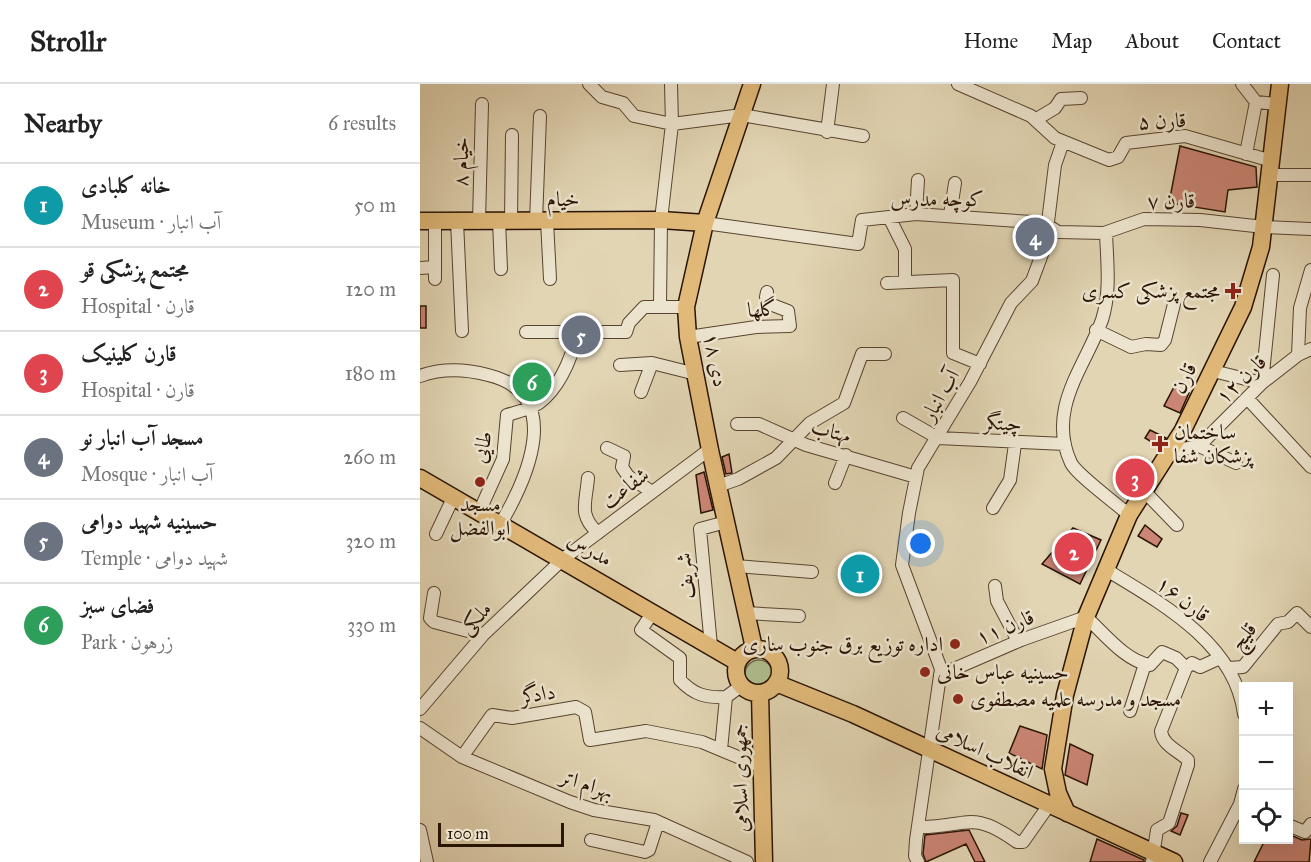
<!DOCTYPE html>
<html lang="en">
<head>
<meta charset="utf-8">
<style>
	:root { --surface:#fff; --page:#f2f2f2; --text:#222; --muted:#767676; --line:#e0e0e0; --accent:#b45309 }
	body { margin:0; font-family:"IM FELL Great Primer",Amiri,serif; background:var(--page); color:var(--text) }
	.controls { position:absolute; right:18px; bottom:18px; display:grid; overflow:hidden; border-radius:0px; box-shadow:0 6px 24px #0002 }
	.controls button { width:54px; height:54px; display:grid; place-items:center; padding:0; border:0; border-bottom:2px solid var(--line); background:var(--surface); color:var(--text); font:30px sans-serif }
	.scale { position:absolute; left:18px; bottom:15px; width:126px; box-sizing:border-box; padding-left:6px; border:3px solid #2a1404; border-top:0; font-size:16px; line-height:21px; white-space:nowrap; color:#2a1404; -webkit-text-stroke:4px #ece4ce; paint-order:stroke }
	.you { position:absolute; left:501px; top:460px; width:21px; height:21px; margin:-15px; border:4px solid #fff; border-radius:50%; background:#1a73e8; box-shadow:0 0 0 9px #1a73e833 }
	.badge { display:grid; place-items:center; width:39px; height:39px; border-radius:50%; background:var(--accent); color:#fff; font-size:20px; font-weight:700 }
	.pin { position:absolute; translate:-50% -50%; border:3px solid #fff; box-shadow:0 2px 6px #0006 }
	.list { margin:0; padding:0; list-style:none }
	h2 { display:flex; justify-content:space-between; align-items:center; height:78px; margin:0; padding:0 24px; font-size:26px }
	h2 small { font-size:20px; font-weight:400; color:var(--muted) }
	.list li { display:grid; grid-template-columns:39px 1fr auto; gap:18px; align-items:center; box-sizing:border-box; height:84px; padding:0 24px; border-top:2px solid var(--line) }
	.list b { display:block; font-size:22px; white-space:nowrap }
	.list p { margin:0; font-size:20px; white-space:nowrap; color:var(--muted) }
	.list em { font-size:20px; font-style:normal; color:var(--muted) }
	.icon { flex:none; width:33px; height:33px; fill:none; stroke:currentColor; stroke-width:2; stroke-linecap:round; stroke-linejoin:round }
	.map { position:relative; flex:none; width:891px; height:778px; overflow:hidden }
	header { display:flex; align-items:center; gap:36px; box-sizing:border-box; height:84px; padding:0 30px; background:var(--surface); border-bottom:2px solid var(--line) }
	header strong { font-size:28px }
	nav { display:flex; gap:33px; margin-inline-start:auto; font-size:21px }
	main { display:flex }
	aside { flex:1; background:var(--surface) }
	.map>svg:first-child { display:block }
</style>
</head>
<body>
<header>
<strong>Strollr</strong>
<nav><a>Home</a><a>Map</a><a>About</a><a>Contact</a></nav>
</header>
<main>
<aside>
<h2>Nearby<small>6 results</small></h2>
<ul class="list">
<li><span class="badge" style="background:#0f9aa8">1</span><div><b>خانه کلبادی</b><p>Museum · آب انبار</p></div><em>50 m</em></li>
<li><span class="badge" style="background:#e0444e">2</span><div><b>مجتمع پزشکی قو</b><p>Hospital · قارن</p></div><em>120 m</em></li>
<li><span class="badge" style="background:#e0444e">3</span><div><b>قارن کلینیک</b><p>Hospital · قارن</p></div><em>180 m</em></li>
<li><span class="badge" style="background:#6b7280">4</span><div><b>مسجد آب انبار نو</b><p>Mosque · آب انبار</p></div><em>260 m</em></li>
<li><span class="badge" style="background:#6b7280">5</span><div><b>حسینیه شهید دوامی</b><p>Temple · شهید دوامی</p></div><em>320 m</em></li>
<li><span class="badge" style="background:#2e9e5b">6</span><div><b>فضای سبز</b><p>Park · زرهون</p></div><em>330 m</em></li>
</ul>
</aside>
<div class="map">
<svg width="891" height="778" viewBox="0 0 891 778">
	<rect width="100%" height="100%" fill="#e2d5b3"/>
	<filter id="stains"><feTurbulence type="fractalNoise" baseFrequency=".00333" numOctaves="4"/><feColorMatrix values="0 0 0 0 .2 0 0 0 0 .09 0 0 0 0 .02 0 0 0 .5 -.17"/></filter>
	<radialGradient id="worn" r=".72"><stop offset=".6" stop-color="#630" stop-opacity="0"/><stop offset="1" stop-color="#630" stop-opacity=".3"/></radialGradient>
	<path fill="#b0be8e" stroke="#6d6949" stroke-width="1.5" d="M107 278 119 283 114 295 126 301 118 317H114L108 301 98 295Z
		M325 590a14 14 0 1 1 28 0a14 14 0 1 1-28 0Z"/>
	<path fill="#ca8574" stroke="#2a1404" stroke-width="1.5" d="M760 62 836 83 837 103 808 106 805 128 749 119Z
		M0 222H6V244H0Z
		M754 303 769 309 760 329 744 322Z
		M730 346 746 354 740 363 725 354Z
		M309 370 312 389 306 390 302 373Z
		M712 378 726 385 711 408 700 400Z
		M284 388 293 426 281 429 276 391Z
		M725 441 742 455 737 463 718 452Z
		M653 444 681 456 660 500 622 480Z
		M600 642 627 651 622 685 589 669Z
		M650 660 673 671 667 701 645 691Z
		M761 729 768 731 760 751 751 747 757 742Z
		M549 746 565 778H555L546 760 506 778 503 770 505 751Z
		M868 750 882 756 891 755 889 778H834L845 756H868Z
		M677 755 724 776V778H670Z"/>
	<g fill="none" stroke-linecap="round" stroke-linejoin="round">
		<defs>
			<path id="minor" d="M169 0 182 13 203 19 214 32 252 40 322 31 443 52
				M538 0 611 32 635 54 689 76 698 73 706 59 765 52 852 77
				M822 0 836 18 858 20
				M615 36 635 24 641 15 661 14
				M407 48 413 0
				M826 70 836 18
				M851 91H891
				M496 130 498 96
				M530 131 535 99
				M469 133 485 165V197
				M15 137V195
				M37 137 42 247
				M59 137 62 20
				M79 137 81 185
				M91 137 92 51
				M116 137 120 32
				M127 137 130 195
				M285 139 438 160 442 136 496 130 612 138 627 141 638 148 684 149 724 135 780 136 844 143 891 145
				M686 149C687 177 691 208 682 236 665 283 626 325 651 379 657 391 697 420 709 431
				M0 184 15 183
				M467 199 533 196V269L560 280
				M240 221 241 136 252 40 251 0
				M676 246 711 263 726 260 741 261 745 256 754 220
				M106 248H206L209 239 224 223H266
				M268 253 336 243 370 242 368 227 350 220 346 213 347 208
				M878 271 880 224 891 186
				M232 279 276 290
				M200 281 232 279 221 308
				M793 287 842 299
				M0 292C22 284 45 285 68 291 145 309 108 393 81 439
				M842 299 853 191
				M827 314 891 383
				M483 334 518 354 645 360
				M317 340H339L386 361 496 393
				M779 362 816 379
				M187 364 204 372 202 383 208 392 232 408
				M748 368 779 362 842 299 878 271 891 265
				M168 394C166 419 158 431 178 449
				M415 399 426 371
				M298 402 318 395 356 374 390 339 424 319 442 270H465
				M724 407 757 441
				M573 424 590 396 595 360
				M60 426 83 375 87 331C97 328 110 325 119 319 140 303 152 272 158 248
				M16 450 34 412
				M316 482 392 488
				M685 485C741 519 815 559 824 630
				M575 502 577 517 598 557
				M14 509 10 534 14 538 63 551
				M233 528 221 546 260 574V596C274 611 286 614 306 613
				M326 529 379 532
				M291 562 280 445 306 438
				M766 584 772 579 780 583 800 574
				M809 584 823 583 858 540 868 538 877 529 891 543
				M520 591 601 556 666 533C684 549 705 577 730 581L742 568 756 574 766 584
				M306 613 301 666 342 683
				M306 613 321 602
				M0 625 63 551 143 475 290 365
				M710 627 725 580
				M0 644 42 673 150 718 174 726 234 736 327 778
				M42 673 72 631 92 634 156 623 165 628 170 656 226 647 282 658 301 666
				M868 741 885 748 891 740
				M498 743C547 744 550 724 597 758H603L629 721
				M0 746 7 778
				M171 756 225 768 229 766 238 738
				M498 778 495 772 496 756 521 585 482 481 489 429 498 384 550 298 591 219 612 197 625 162 635 81 643 58
				M732 778 737 746 749 739 768 681V676C759 667 742 661 741 647L766 584
				M790 778 820 720 824 705"/>
			<path id="major" d="M332 0 285 139 266 223 268 253 290 366 334 564
				M0 137 241 136 285 139
				M0 394 317 578
				M316 587a22 22 0 1 1 44 0a22 22 0 1 1-44 0Z
				M356 599 433 630 754 778
				M340 609 344 778
				M647 729 638 709 633 685 645 611 666 533 709 431 763 346 823 223 841 163 860 0"/>
		</defs>
		<use href="#minor" stroke="#584430" stroke-width="14"/>
		<use href="#major" stroke="#2a1404" stroke-width="19"/>
		<use href="#minor" stroke="#ece4ce" stroke-width="12"/>
		<use href="#major" stroke="#e1ba7a" stroke-width="16"/>
	</g>
	<g fill="#8f2418" stroke="#ece4ce" stroke-width="2">
		<path d="M810 198h6v6h6v6h-6v6h-6v-6h-6v-6h6z"/>
		<path d="M737 351h6v6h6v6h-6v6h-6v-6h-6v-6h6z"/>
		<circle cx="60" cy="398" r="6"/>
		<circle cx="535" cy="560" r="6"/>
		<circle cx="505" cy="588" r="6"/>
		<circle cx="538" cy="615" r="6"/>
	</g>
	<g text-anchor="middle" stroke-width="5" stroke-linejoin="round" paint-order="stroke">
		<g font-size="21" fill="#2a1404" stroke="#ece4ce">
			<text transform="translate(742 37) rotate(-2)" y="7">قارن ۵</text>
			<text transform="translate(41 78) rotate(-89)" y="7">خیام ۸</text>
			<text x="143" y="122">خیام</text>
			<text x="517" y="122">کوچه مدرس</text>
			<text transform="translate(751 117) rotate(-1)" y="7">قارن ٧</text>
			<text transform="translate(342 225) rotate(-4)" y="7">گلها</text>
			<text transform="translate(296 276) rotate(79)" y="7">۱۸ دی</text>
			<text transform="translate(764 294) rotate(-63)" y="7">قارن</text>
			<text transform="translate(821 295) rotate(-43)" y="7">قارن ۱۲</text>
			<text transform="translate(520 311) rotate(-60)" y="7">آب انبار</text>
			<text transform="translate(583 339) rotate(3)" y="7">چیتگر</text>
			<text transform="translate(411 347) rotate(15)" y="7">مهتاب</text>
			<text transform="translate(62 363) rotate(-77)" y="7">طایی</text>
			<text transform="translate(205 404) rotate(-37)" y="7">شفاعت</text>
			<text transform="translate(170 465) rotate(30)" y="7">مدرس</text>
			<text transform="translate(265 492) rotate(-95)" y="7">شریف</text>
			<text transform="translate(763 515) rotate(38)" y="7">قارن ۱۶</text>
			<text transform="translate(55 534) rotate(-46)" y="7">ملکی</text>
			<text transform="translate(585 543) rotate(-22)" y="7">قارن ۱۱</text>
			<text transform="translate(823 552) rotate(-50)" y="7">قلیچ</text>
			<text transform="translate(118 610) rotate(-9)" y="7">دادگر</text>
			<text transform="translate(565 667) rotate(25)" y="7">انقلاب اسلامی</text>
			<text transform="translate(320 694) rotate(-91)" y="7">جمهوری اسلامی</text>
			<text transform="translate(167 700) rotate(18)" y="7">بهرام اتر</text>
		</g>
		<g font-size="21" fill="#2a1404" stroke="#ece4ce" text-anchor="start">
			<text x="800" y="214" text-anchor="end">مجتمع پزشکی کسری</text>
			<text x="754" y="355">ساختمان<tspan x="754" dy="24">پزشکان شفا</tspan></text>
			<text x="60" y="427" text-anchor="middle">مسجد<tspan x="60" dy="24">ابوالفضل</tspan></text>
			<text x="523" y="567" text-anchor="end">اداره توزیع برق جنوب ساری</text>
			<text x="517" y="595">حسینیه عباس خانی</text>
			<text x="550" y="622">مسجد و مدرسه علمیه مصطفوی</text>
		</g>
	</g>
	<rect width="100%" height="100%" filter="url(#stains)"/>
	<rect width="100%" height="100%" fill="url(#worn)"/>
</svg>
<div class="controls">
<button>+</button>
<button>−</button>
<button><svg class="icon" aria-label="locate" viewBox="0 0 24 24"><circle cx="12" cy="12" r="6"/><path d="M12 2v4M12 18v4M2 12h4M18 12h4"/></svg></button>
</div>
<div class="scale">100 m</div>
<div class="you"></div>
<div class="pin badge" style="left:440px;top:490px;background:#0f9aa8">1</div>
<div class="pin badge" style="left:654px;top:468px;background:#e0444e">2</div>
<div class="pin badge" style="left:715px;top:394px;background:#e0444e">3</div>
<div class="pin badge" style="left:615px;top:153px;background:#6b7280">4</div>
<div class="pin badge" style="left:161px;top:251px;background:#6b7280">5</div>
<div class="pin badge" style="left:112px;top:298px;background:#2e9e5b">6</div>
</div>
</main>
</body>
</html>
